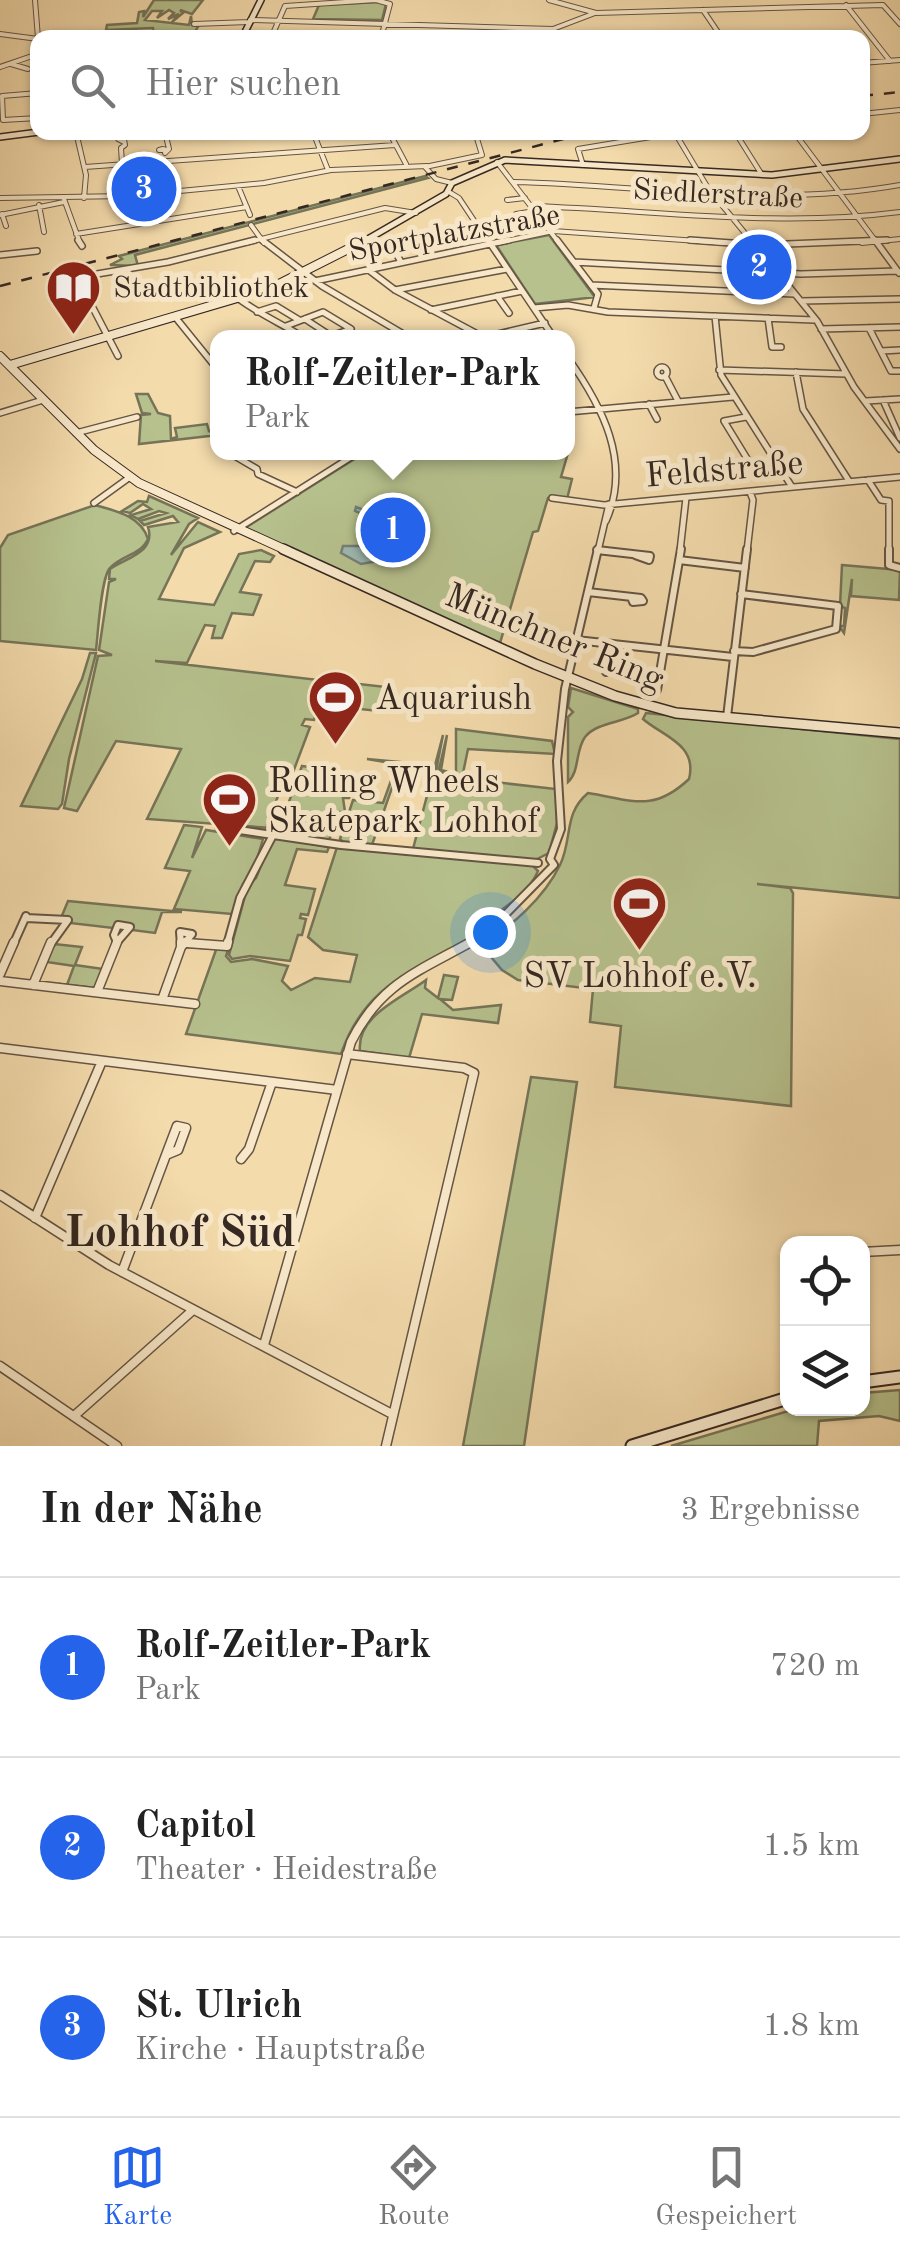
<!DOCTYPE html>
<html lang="de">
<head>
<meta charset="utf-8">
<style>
	:root { --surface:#fff; --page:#f6f6f6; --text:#222; --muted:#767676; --line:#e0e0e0; --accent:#2563eb }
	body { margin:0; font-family:"Old Standard TT",serif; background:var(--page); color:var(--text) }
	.controls { position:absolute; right:30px; bottom:30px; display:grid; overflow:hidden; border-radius:20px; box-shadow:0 2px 8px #0004 }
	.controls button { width:90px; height:90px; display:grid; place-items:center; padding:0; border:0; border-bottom:2px solid var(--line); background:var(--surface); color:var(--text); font:50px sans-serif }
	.you { position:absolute; left:490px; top:932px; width:35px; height:35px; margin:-25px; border:8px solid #fff; border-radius:50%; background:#1a73e8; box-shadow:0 0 0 15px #1a73e833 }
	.badge { display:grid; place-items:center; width:65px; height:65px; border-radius:50%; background:var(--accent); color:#fff; font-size:32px; font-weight:700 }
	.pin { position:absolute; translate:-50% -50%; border:5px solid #fff; box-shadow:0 2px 10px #0006 }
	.popup { position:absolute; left:210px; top:330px; width:365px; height:130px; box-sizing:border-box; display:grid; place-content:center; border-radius:20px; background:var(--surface); filter:drop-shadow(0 2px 8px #0005); font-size:32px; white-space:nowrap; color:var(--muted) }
	.popup b { font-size:38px; color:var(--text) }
	.popup::after { content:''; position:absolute; left:50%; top:100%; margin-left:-20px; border:20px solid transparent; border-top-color:var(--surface) }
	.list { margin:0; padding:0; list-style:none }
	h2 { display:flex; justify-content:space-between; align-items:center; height:130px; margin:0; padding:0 40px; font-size:42px }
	h2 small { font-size:32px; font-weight:400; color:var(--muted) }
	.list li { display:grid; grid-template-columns:65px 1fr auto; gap:30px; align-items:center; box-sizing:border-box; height:180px; padding:0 40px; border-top:2px solid var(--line) }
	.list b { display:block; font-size:38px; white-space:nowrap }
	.list p { margin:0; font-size:32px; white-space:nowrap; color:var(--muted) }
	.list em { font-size:32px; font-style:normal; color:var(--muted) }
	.icon { flex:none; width:55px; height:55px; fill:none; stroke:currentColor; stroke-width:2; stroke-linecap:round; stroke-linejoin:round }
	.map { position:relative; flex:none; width:900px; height:1446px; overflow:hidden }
	.search { position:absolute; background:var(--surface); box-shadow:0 2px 8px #0004; left:30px; right:30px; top:30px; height:110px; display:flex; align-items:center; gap:25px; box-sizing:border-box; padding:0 35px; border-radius:20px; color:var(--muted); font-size:38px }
	.sheet { height:670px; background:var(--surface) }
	nav { display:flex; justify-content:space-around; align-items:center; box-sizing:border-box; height:140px; border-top:2px solid var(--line); background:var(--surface); font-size:28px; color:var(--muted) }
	nav a { display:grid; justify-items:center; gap:5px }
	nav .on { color:var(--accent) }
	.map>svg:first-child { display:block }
</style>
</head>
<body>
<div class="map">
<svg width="900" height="1446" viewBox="0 0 900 1446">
	<rect width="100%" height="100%" fill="#f4dbac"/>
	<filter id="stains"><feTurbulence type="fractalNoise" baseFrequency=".002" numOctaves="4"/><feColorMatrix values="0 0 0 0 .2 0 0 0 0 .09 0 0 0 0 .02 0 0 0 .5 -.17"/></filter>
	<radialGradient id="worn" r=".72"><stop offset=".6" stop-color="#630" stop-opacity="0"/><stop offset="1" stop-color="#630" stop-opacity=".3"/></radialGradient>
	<path fill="#b6c18d" stroke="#767458" stroke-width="2.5" d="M154 0H203L192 14 180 10 183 13 172 22 179 14 168 19 174 13 169 10 157 18 162 11H152L145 20 189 25 191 16 192 25H199L192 37H154L153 28 106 30 107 25 137 23 139 12 144 11 143 17Z
		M380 2 386 4 382 20 313 19 319 5Z
		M425 176 428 178 135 255 138 266 110 265 122 259 119 256Z
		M549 235 594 296 596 297 535 304 496 245Z
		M136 394H148L158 413 170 416 171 439 177 437 175 428 207 424 209 431 218 435 139 444 141 415 151 414 142 413Z
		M364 453H568L561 477 572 479 567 499 548 498 538 531 533 532 500 643 245 528Z
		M149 496 198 518 189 524 171 555 198 522 220 532 184 548 159 599 214 605 239 554 261 550 274 556 270 562 255 561 240 592 261 595 253 615 232 613 222 638H212L215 626 205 625 187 663 155 661 327 681 314 720 305 719 302 725 310 727 292 775H286L267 825 272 828 147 819 181 749 116 741 77 811 64 808 98 656 112 655 99 650 109 582 116 579H109L110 569C128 557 156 552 148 527L178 522 173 516 144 525 140 521 166 513 159 511 138 519 131 515 151 509 143 504 130 513 122 511 138 501 147 502Z
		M95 505C116 511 141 516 148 539 140 556 121 555 110 568 101 577 98 634 96 650L0 641V548L8 535Z
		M842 565 900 570 899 600 851 596 852 579 844 633 839 626H844L845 608 840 606Z
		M90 653H96L69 759 62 804 58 809 21 806 82 679Z
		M332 681 386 687 378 711 323 705Z
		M571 688 638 709V713C623 723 597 722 585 737 575 751 580 771 568 782V717L573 712 568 707Z
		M646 713 900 739V898L757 884 790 888 793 893 791 1106 615 1087 621 1026 590 1022 593 989 518 980 502 970 481 945C511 927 544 898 560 865 573 838 563 814 588 793 632 800 653 813 689 779 698 744 662 736 643 719Z
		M456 729 552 741 555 754 468 749 462 778 445 775 439 769 447 735 441 770 456 774Z
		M443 735 436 771 440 776 556 789 557 823 549 853 533 861 413 849Z
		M367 759 401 762 372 845 343 842 340 839 353 800 383 803 397 764Z
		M302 766 331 770 329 778 336 794 343 796 349 779 355 780 349 798H343L345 812H340L329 840 278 832Z
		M184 825 202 827 192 858 206 830 263 839 255 866 243 884 232 914 174 909 190 871 165 868Z
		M279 838 329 847 327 852 297 849 285 885 315 889 308 915 301 914 300 918 306 919 302 935H298L290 961 250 956 232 959 229 955 248 885 256 878 271 841Z
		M337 847 532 865 538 871C529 892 513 901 496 914 488 921 483 929 474 935 414 971 365 984 341 1054L186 1034 217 947 228 950 226 956 231 962 252 959 288 966 282 981 291 990 315 978 350 982 357 955 323 950 308 937Z
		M68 901 182 912H162L155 933 132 930 133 925 115 924 113 928 70 923 71 919 61 918Z
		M54 944 82 947 75 965 103 969 96 988 59 984 67 985 74 966 47 962Z
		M444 975 458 977 452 1000 440 999 453 1010 501 1005 498 1023 422 1014 409 1058 360 1051C356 1016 402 998 426 980L425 988 438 998Z
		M531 1077 577 1082 524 1446H463Z
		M900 1390V1421L879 1416 819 1421 817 1446H671L795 1409 862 1408 863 1393Z"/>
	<path fill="#9eb9b2" stroke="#747f78" stroke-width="2.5" d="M356 507 398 523 399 541 390 559 361 564 341 553 343 546H368L389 531 385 523 355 511Z"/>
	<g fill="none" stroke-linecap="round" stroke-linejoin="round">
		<defs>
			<path id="street-far3" d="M35 0 38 38
				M549 0 596 13 883 5 900 24
				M846 5 890 61
				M703 10 722 38
				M250 20 553 29 595 13
				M194 24 249 22
				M0 34 38 39
				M158 38H162
				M271 38 285 6 376 0 390 4 381 38
				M862 63 900 60
				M11 64 28 69
				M0 67 38 54
				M38 93 2 96 3 120 38 118
				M862 114 900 110
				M76 132 86 175 84 198
				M165 132 169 149 165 153
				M313 132 328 170
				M389 132 406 164
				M735 132 762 175
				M794 132 877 243
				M675 133 708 188 753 243
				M163 149 166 150H159Z
				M497 162 559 243
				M122 163 121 148 125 145 124 139H118L124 142
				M583 165 578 149 675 133
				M85 167 395 145
				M514 182C644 185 771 208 900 185
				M452 183 436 179 425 167 482 155 475 132
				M238 186 250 215
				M449 192 459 198 489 243
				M0 198 127 196 264 183 331 170 427 166
				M64 199 80 243
				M507 200 525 198
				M39 205 44 232
				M532 206C655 210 777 228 900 212
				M2 214 6 226
				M516 214 535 211
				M0 215 64 202
				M251 225 264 243
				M76 234 247 207
				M245 243 385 208 416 213
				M397 243 479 228
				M497 243 553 231 727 243
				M862 243 900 239"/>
			<path id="street-far2" d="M78 240 82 246
				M262 240 322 286 410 338
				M488 240 554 338
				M557 240 598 294 594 308
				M690 240 759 245 887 240
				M751 240 817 321 854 387 900 449
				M875 240 899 273
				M0 255 37 251
				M401 262 392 246 411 240
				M574 262 801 274 897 271
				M370 271 395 290 483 337
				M97 274 168 262 255 240
				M315 281 509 240
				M591 285 794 294
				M395 290 507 269
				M497 296 509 313
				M239 299C261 315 282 324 305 338
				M801 301 900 299
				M93 308 118 356
				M534 308 568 305 608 312 814 320
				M431 310 522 291
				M257 312 276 306 299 320
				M715 316 721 375 792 487
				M176 318 218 370
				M768 318 772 347H781
				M305 319 331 336
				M286 326 323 312 351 329 331 336
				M869 328 891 371H900
				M821 329 900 327
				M481 338 545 323
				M881 351 900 350
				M568 358C602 406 632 462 606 521
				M657 372a5 5 0 1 1 10 0a5 5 0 1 1-10 0Z
				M719 370 846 374
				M796 372 803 409 849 481
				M665 376 678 401
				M883 400 900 438
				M218 401 215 403 218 418
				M866 401 900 399
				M649 404 657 419
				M568 412 733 397
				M0 413 43 400
				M746 417 724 421 751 465H777
				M76 433 137 417
				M228 452 257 469 258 474 297 492
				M868 480 881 500 889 501V551
				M552 498 604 505 900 477
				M94 503 130 477
				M234 531 359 452
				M597 550 607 551
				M598 551 609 504
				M680 551 686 498
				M747 551 753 500 750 492"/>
			<path id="street-far1" d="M889 549V565L900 568
				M597 550 650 556 649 560 635 555
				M679 560 745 568
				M588 592 641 598 643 601 633 602 631 597
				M576 640 733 657
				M734 651 753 652 836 629 838 606 741 594
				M606 672 610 644
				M657 690 681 549
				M727 717 747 549
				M219 827 341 845 538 863
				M26 918 68 920 50 945
				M118 925 130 927 117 942 114 935Z
				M187 943 211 945
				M13 945 26 916
				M181 945 180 932 192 934 183 945
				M227 945 240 898 273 835
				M466 945 498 922 554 865 550 859 561 829 557 761 565 689 598 549"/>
			<path id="street" d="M181 942V947
				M187 943 227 946 228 942
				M181 947 185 942
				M0 974 14 942
				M0 981 195 1004
				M33 985 51 942
				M97 992 117 942
				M162 1000 181 947
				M0 1048 337 1090
				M347 1054 464 1068 474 1073 386 1446
				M177 1126 186 1128 178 1150 166 1155Z
				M241 1159 249 1149 272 1082
				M0 1195 109 1265 392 1414
				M35 1218 102 1061
				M862 1252 900 1250
				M122 1272 166 1155
				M264 1345 351 1042C380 984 417 972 471 942
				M0 1366 117 1446
				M74 1416 193 1310"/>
			<path id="secondary-far3" d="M242 38 261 0
				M0 137 39 132
				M361 243 446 194 452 183 505 160 772 175 900 159"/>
			<path id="secondary-far2" d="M0 356 94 450 139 483 288 551
				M10 365 271 288 366 240"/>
			<path id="secondary-far1" d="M283 549 535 664 615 696 676 713 900 733"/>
			<path id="secondary" d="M862 1382 900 1377
				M632 1446 788 1398"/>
		</defs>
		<use href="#street-far3" stroke="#655544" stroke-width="6"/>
		<use href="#street-far2" stroke="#655544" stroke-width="8"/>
		<use href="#street-far1" stroke="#655544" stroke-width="10"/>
		<use href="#street" stroke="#655544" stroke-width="11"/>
		<use href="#secondary-far3" stroke="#352822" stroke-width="8"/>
		<use href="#secondary-far2" stroke="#352822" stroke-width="10"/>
		<use href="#secondary-far1" stroke="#352822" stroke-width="12"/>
		<use href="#secondary" stroke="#352822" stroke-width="15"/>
		<use href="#street-far3" stroke="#f8e8c9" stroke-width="4"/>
		<use href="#street-far2" stroke="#f8e8c9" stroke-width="5"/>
		<use href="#street-far1" stroke="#f8e8c9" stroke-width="6"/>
		<use href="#street" stroke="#f8e8c9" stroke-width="8"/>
		<use href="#secondary-far3" stroke="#f8e8c9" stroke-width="5"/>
		<use href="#secondary-far2" stroke="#f8e8c9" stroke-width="8"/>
		<use href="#secondary-far1" stroke="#f8e8c9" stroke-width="9"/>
		<use href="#secondary" stroke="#f8e8c9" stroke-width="11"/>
		<path stroke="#352822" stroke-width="2.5" stroke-dasharray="11 11" stroke-linecap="butt" d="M862 96 900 92
			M0 286 590 132"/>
	</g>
	<defs>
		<symbol id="library-pin" viewBox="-11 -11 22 30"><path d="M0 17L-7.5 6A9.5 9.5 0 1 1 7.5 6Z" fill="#8f2418" stroke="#f8e8c9"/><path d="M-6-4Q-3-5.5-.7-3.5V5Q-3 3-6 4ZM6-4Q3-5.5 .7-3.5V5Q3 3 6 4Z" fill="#fff"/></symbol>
		<symbol id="stadium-pin" viewBox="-11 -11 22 30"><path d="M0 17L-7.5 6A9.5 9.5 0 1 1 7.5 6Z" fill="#8f2418" stroke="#f8e8c9"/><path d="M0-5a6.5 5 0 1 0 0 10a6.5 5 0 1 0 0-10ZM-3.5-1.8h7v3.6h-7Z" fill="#fff"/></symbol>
	</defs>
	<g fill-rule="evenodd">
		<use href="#library-pin" x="42" y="256" width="63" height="86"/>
		<use href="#stadium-pin" x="304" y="666" width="63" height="86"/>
		<use href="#stadium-pin" x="198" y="768" width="63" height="86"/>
		<use href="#stadium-pin" x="608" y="872" width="63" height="86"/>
	</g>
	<g text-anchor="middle" stroke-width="10" stroke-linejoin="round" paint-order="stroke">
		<g font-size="30" fill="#352822" stroke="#f8e8c9">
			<text transform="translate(718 193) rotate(3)" y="10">Siedlerstraße</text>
			<text transform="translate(454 232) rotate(-10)" y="10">Sportplatzstraße</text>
		</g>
		<g font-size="30" fill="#352822" stroke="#f8e8c9" text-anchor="start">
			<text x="113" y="297">Stadtbibliothek</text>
		</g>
		<g font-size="35" fill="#352822" stroke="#f8e8c9">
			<text transform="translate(724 468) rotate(-5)" y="12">Feldstraße</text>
			<text transform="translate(555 636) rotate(22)" y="12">Münchner Ring</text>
		</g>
		<g font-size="35" fill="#352822" stroke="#f8e8c9" text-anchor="start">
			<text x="375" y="709">Aquariush</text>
			<text x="268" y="792">Rolling Wheels<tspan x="268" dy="40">Skatepark Lohhof</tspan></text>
			<text x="640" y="987" text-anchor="middle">SV Lohhof e.V.</text>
		</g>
		<g font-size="45" font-weight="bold" fill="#352822" stroke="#f8e8c9">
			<text x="180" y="1246">Lohhof Süd</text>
		</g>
	</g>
	<rect width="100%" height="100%" filter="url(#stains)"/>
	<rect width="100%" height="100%" fill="url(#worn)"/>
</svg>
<div class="controls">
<button><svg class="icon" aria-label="locate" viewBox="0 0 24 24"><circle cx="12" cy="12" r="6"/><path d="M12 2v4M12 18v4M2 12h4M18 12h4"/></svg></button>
<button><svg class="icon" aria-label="layers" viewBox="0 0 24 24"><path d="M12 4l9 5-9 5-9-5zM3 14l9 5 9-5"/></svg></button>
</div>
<div class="you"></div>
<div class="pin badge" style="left:393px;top:530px">1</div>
<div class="popup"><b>Rolf-Zeitler-Park</b>Park</div>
<div class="pin badge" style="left:759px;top:267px">2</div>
<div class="pin badge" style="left:144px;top:189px">3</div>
<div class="search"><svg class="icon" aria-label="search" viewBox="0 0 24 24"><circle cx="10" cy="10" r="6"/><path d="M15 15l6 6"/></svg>Hier suchen</div>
</div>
<section class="sheet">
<h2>In der Nähe<small>3 Ergebnisse</small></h2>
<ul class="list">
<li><span class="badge">1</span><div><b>Rolf-Zeitler-Park</b><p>Park</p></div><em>720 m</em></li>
<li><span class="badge">2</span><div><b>Capitol</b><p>Theater · Heidestraße</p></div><em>1.5 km</em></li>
<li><span class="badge">3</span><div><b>St. Ulrich</b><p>Kirche · Hauptstraße</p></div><em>1.8 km</em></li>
</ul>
</section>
<nav>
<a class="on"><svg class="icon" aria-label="map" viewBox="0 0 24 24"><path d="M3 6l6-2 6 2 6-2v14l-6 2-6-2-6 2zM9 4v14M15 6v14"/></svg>Karte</a>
<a><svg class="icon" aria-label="directions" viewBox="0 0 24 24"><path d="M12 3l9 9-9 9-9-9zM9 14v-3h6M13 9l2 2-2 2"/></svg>Route</a>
<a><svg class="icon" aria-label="saved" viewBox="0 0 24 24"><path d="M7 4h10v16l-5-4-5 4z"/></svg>Gespeichert</a>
</nav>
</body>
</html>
